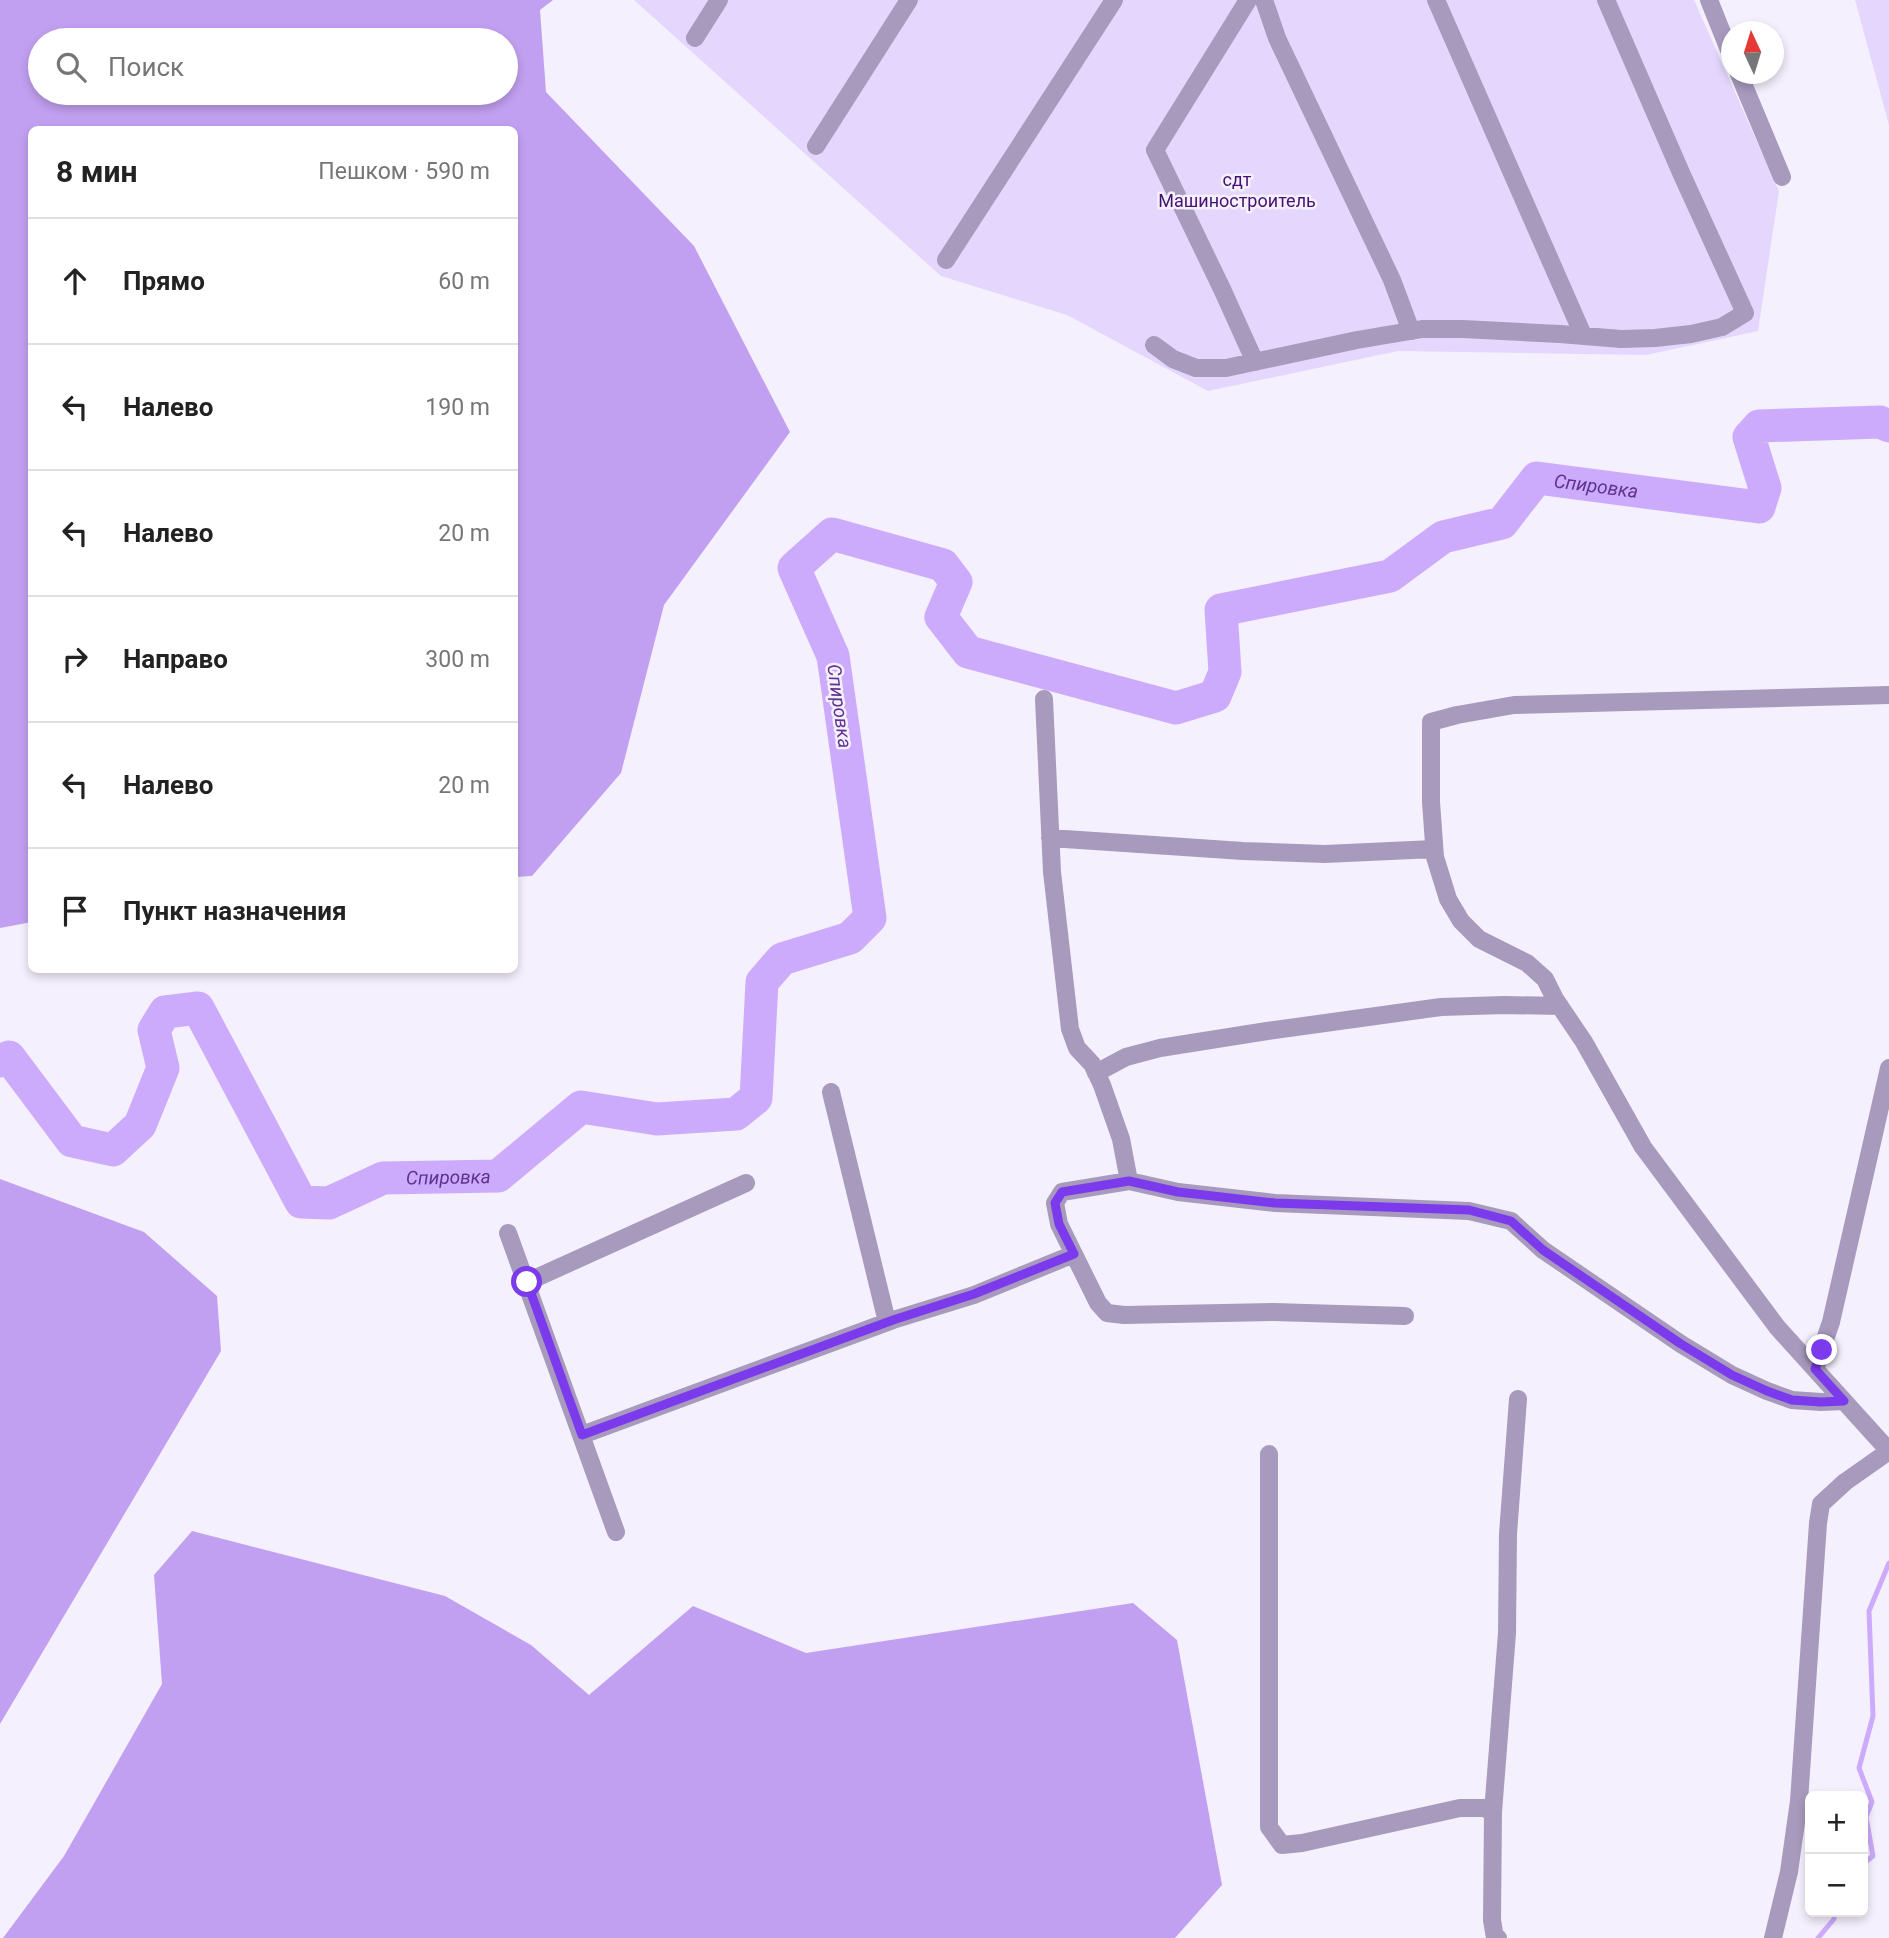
<!DOCTYPE html>
<html lang="ru">
<head>
<meta charset="utf-8">
<style>
	:root { --surface:#fff; --page:#f6f6f6; --text:#222; --muted:#767676; --line:#e0e0e0 }
	body { margin:0; font-family:Roboto,sans-serif; background:var(--page); color:var(--text) }
	.controls { position:absolute; right:21px; bottom:21px; display:grid; overflow:hidden; border-radius:10px; box-shadow:0 4px 10px #0003 }
	.controls button { width:63px; height:63px; display:grid; place-items:center; padding:0; border:0; border-bottom:2px solid var(--line); background:var(--surface); color:var(--text); font:35px sans-serif }
	.compass { position:absolute; left:1721px; top:21px; width:63px; height:63px; border-radius:50%; background:var(--surface); box-shadow:0 4px 10px #0003; rotate:356deg }
	.stop { position:absolute; width:21px; height:21px; margin:-16px; border:5px solid #7c3aed; border-radius:50%; background:#fff }
	.stop.end { background:#7c3aed; border-color:#fff; box-shadow:0 2px 7px #0008 }
	.list { margin:0; padding:0; list-style:none }
	h2 { display:flex; justify-content:space-between; align-items:center; height:91px; margin:0; padding:0 28px; font-size:30px }
	h2 small { font-size:23px; font-weight:400; color:var(--muted) }
	.list li { display:grid; grid-template-columns:46px 1fr auto; gap:21px; align-items:center; box-sizing:border-box; height:126px; padding:0 28px; border-top:2px solid var(--line) }
	.list b { display:block; font-size:26px; white-space:nowrap }
	.list em { font-size:23px; font-style:normal; color:var(--muted) }
	.icon { flex:none; width:38px; height:38px; fill:none; stroke:currentColor; stroke-width:2; stroke-linecap:round; stroke-linejoin:round }
	.map { position:relative; flex:none; width:1889px; height:1938px; overflow:hidden }
	.search { position:absolute; background:var(--surface); box-shadow:0 4px 10px #0003; left:28px; top:28px; width:490px; height:77px; display:flex; align-items:center; gap:18px; box-sizing:border-box; padding:0 24px; border-radius:38px; color:var(--muted); font-size:26px }
	.panel { position:absolute; background:var(--surface); box-shadow:0 4px 10px #0003; left:28px; top:126px; width:490px; height:847px; border-radius:10px }
	.map>svg:first-child { display:block }
</style>
</head>
<body>
<div class="map">
<svg width="1889" height="1938" viewBox="0 0 1889 1938">
	<rect width="100%" height="100%" fill="#f5f0fd"/>
	<path fill="#e5d6fd" d="M634 0H1694L1779 191 1758 331 1646 355 1398 351 1208 391 1067 315 941 276Z
		M1855 0H1889V125Z"/>
	<path fill="#c2a0f1" fill-rule="evenodd" d="M0 0H553L540 10 546 92 694 246 790 432 664 605 621 773 532 876 515 877 514 130H32V922L0 928ZM506 40V93H40V40Z
		M0 1179 144 1232 217 1296 221 1351 0 1724Z
		M192 1531 445 1596 531 1645 589 1695 693 1606 806 1653 1133 1603 1177 1640 1222 1885 1175 1938H3L64 1856 162 1684 154 1575Z"/>
	<g fill="none" stroke-linecap="round" stroke-linejoin="round">
		<path stroke="#cdabfc" stroke-width="5" d="M1863 1864 1873 1856 1866 1817 1872 1802 1859 1768 1873 1716 1869 1611 1889 1563
			M1818 1938 1834 1919 1835 1912"/>
		<path stroke="#cdabfc" stroke-width="33" id="s1" d="M0 1061 9 1057 72 1141 113 1150 140 1125 163 1068 154 1030 165 1012 198 1008 301 1202 329 1203 383 1178 498 1176 581 1107 657 1119 736 1114 756 1098 762 982 782 959 850 938 870 918 833 656 794 568 832 534 943 565 956 582 941 617 968 652 1176 708 1215 696 1225 672 1221 610 1390 576 1443 537 1502 523 1537 478 1759 507 1765 488 1749 437 1759 426 1880 422 1889 426"/>
		<path stroke="#a89abd" stroke-width="18" d="M1248 0 1155 150 1222 289 1255 362
			M1264 0 1277 38 1392 280 1411 331
			M1436 0 1583 335
			M1709 0 1731 55
			M695 38 719 0
			M1739 74 1782 177
			M816 146 909 0
			M946 260 1114 0
			M1154 345 1173 359 1196 368H1226L1357 340 1422 329H1463L1560 334 1621 339 1655 338 1691 334 1722 327 1745 313 1682 175 1606 0
			M1889 695 1514 705 1457 715 1431 722V802L1435 857 1448 899 1461 921 1479 939 1527 963 1545 979 1555 999 1584 1042 1643 1147 1777 1327 1889 1451
			M1044 699 1052 872 1070 1029 1077 1048 1092 1064 1102 1085 1121 1139 1129 1181
			M1050 838 1243 851 1325 854 1434 849
			M1096 1073 1126 1057 1160 1048 1267 1031 1441 1007 1504 1005 1560 1006
			M831 1092 887 1322
			M508 1233 616 1532
			M527 1282 746 1183
			M1405 1316 1274 1312 1124 1315 1107 1313 1098 1303 1059 1224 1055 1203 1062 1192 1129 1181 1178 1192 1275 1203 1469 1211 1511 1221 1543 1250 1681 1344 1732 1375 1767 1391 1792 1400 1821 1402 1844 1401
			M1815 1369 1831 1322 1889 1068
			M582 1435 893 1320 974 1295 1074 1254
			M1269 1454V1827L1282 1845 1302 1843 1460 1808H1484L1493 1812
			M1498 1938H1495L1492 1920 1493 1812 1507 1633 1508 1534 1518 1399
			M1773 1938 1789 1872 1799 1801 1818 1523 1821 1504 1845 1482 1889 1451"/>
	</g>
	<g fill="none" stroke-linecap="round" stroke-linejoin="round">
		<path stroke="#7c3aed" stroke-width="9" d="M527 1282 582 1435 893 1320 974 1294 1074 1254 1059 1224 1055 1203 1062 1192 1129 1181 1178 1192 1275 1203 1469 1210 1511 1221 1543 1250 1681 1344 1732 1375 1767 1391 1792 1400 1821 1402 1844 1401 1815 1369 1822 1350"/>
	</g>
	<g text-anchor="middle" stroke-width="5" stroke-linejoin="round" paint-order="stroke">
		<g font-size="18" fill="#451270" stroke="#f5f0fd">
			<text x="1237" y="186">сдт<tspan x="1237" dy="21">Машиностроитель</tspan></text>
		</g>
		<g font-size="19" font-style="italic" fill="#5f328f" stroke="#f5f0fd">
			<text dy="7" stroke="none"><textPath href="#s1" startOffset="2697">Спировка</textPath></text>
			<text transform="translate(840 706) rotate(82)" y="7">Спировка</text>
			<text dy="7" stroke="none"><textPath href="#s1" startOffset="721">Спировка</textPath></text>
		</g>
	</g>
</svg>
<div class="controls">
<button>+</button>
<button>−</button>
</div>
<svg class="compass" viewBox="-18 -18 36 36"><path d="M0-13l5 13h-10z" fill="#e53935"/><path d="M0 13l5-13h-10z" fill="#767676"/></svg>
<div class="stop" style="left:527px;top:1282px"></div>
<div class="stop end" style="left:1822px;top:1350px"></div>
<div class="search"><svg class="icon" aria-label="search" viewBox="0 0 24 24"><circle cx="10" cy="10" r="6"/><path d="M15 15l6 6"/></svg>Поиск</div>
<section class="panel">
<h2>8 мин<small>Пешком · 590 m</small></h2>
<ul class="list">
<li><svg class="icon" aria-label="ahead" viewBox="0 0 24 24"><path d="M12 20V5M6 11l6-6 6 6"/></svg><div><b>Прямо</b></div><em>60 m</em></li>
<li><svg class="icon" aria-label="left" viewBox="0 0 24 24"><path d="M17 20v-9H6M10 6l-5 5 5 5"/></svg><div><b>Налево</b></div><em>190 m</em></li>
<li><svg class="icon" aria-label="left" viewBox="0 0 24 24"><path d="M17 20v-9H6M10 6l-5 5 5 5"/></svg><div><b>Налево</b></div><em>20 m</em></li>
<li><svg class="icon" aria-label="right" viewBox="0 0 24 24"><path d="M7 20v-9h11M14 6l5 5-5 5"/></svg><div><b>Направо</b></div><em>300 m</em></li>
<li><svg class="icon" aria-label="left" viewBox="0 0 24 24"><path d="M17 20v-9H6M10 6l-5 5 5 5"/></svg><div><b>Налево</b></div><em>20 m</em></li>
<li><svg class="icon" aria-label="arrive" viewBox="0 0 24 24"><path d="M6 21V4h12l-3 4 3 4H6"/></svg><div><b>Пункт назначения</b></div></li>
</ul>
</section>
</div>
</body>
</html>
